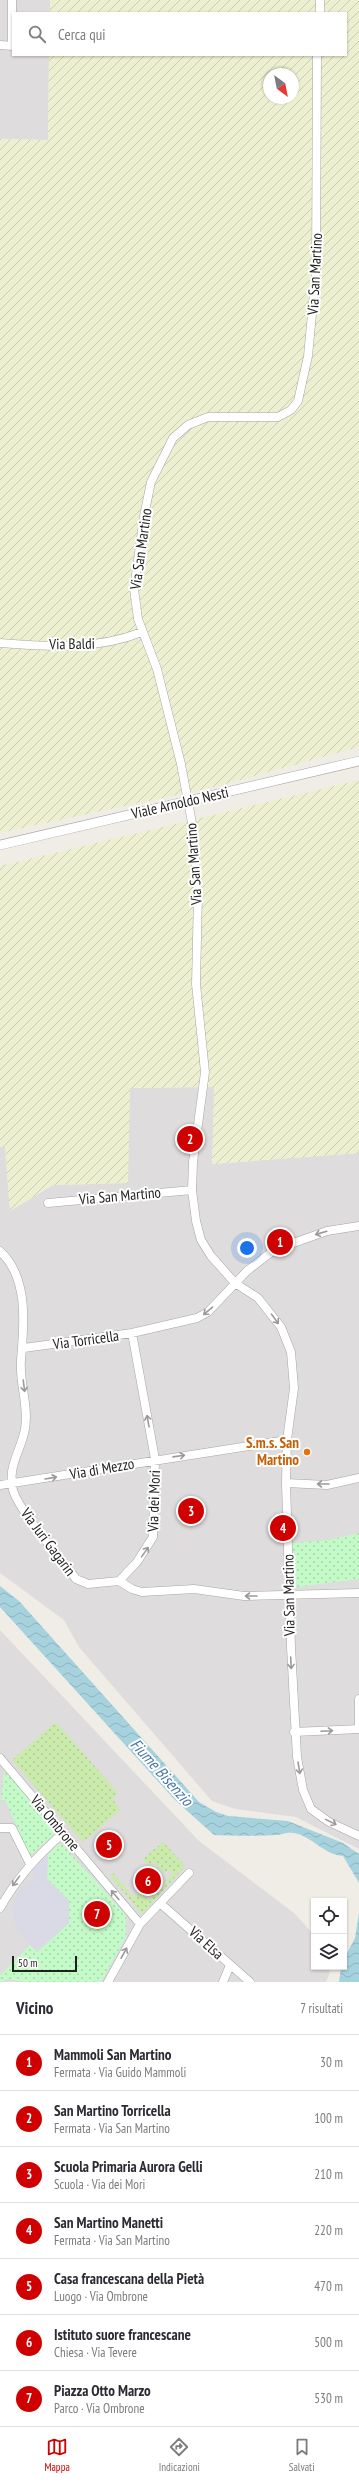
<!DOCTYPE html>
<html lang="it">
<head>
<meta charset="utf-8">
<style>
	:root { --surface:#fff; --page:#f7f7f7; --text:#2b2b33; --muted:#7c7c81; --line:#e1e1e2; --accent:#cf0000 }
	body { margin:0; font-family:"PT Sans Narrow",sans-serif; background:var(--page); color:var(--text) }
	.controls { position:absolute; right:12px; bottom:12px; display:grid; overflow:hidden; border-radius:0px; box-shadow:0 1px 3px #0004 }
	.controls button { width:36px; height:36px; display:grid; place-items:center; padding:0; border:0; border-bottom:1px solid var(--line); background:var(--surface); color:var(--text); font:20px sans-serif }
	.compass { position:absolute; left:263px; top:68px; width:36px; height:36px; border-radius:50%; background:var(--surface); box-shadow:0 1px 3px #0004; rotate:148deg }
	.scale { position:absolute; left:12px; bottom:10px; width:65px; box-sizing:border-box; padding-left:4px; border:2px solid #1f1f1f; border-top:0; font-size:11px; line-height:14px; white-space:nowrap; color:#1f1f1f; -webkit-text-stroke:3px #fff; paint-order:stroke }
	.you { position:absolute; left:247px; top:1248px; width:14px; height:14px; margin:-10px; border:3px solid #fff; border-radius:50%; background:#1a73e8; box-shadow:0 0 0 6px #1a73e833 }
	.badge { display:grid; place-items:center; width:26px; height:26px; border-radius:50%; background:var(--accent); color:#fff; font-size:13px; font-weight:700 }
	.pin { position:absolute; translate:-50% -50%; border:2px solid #fff; box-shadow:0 1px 4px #0006 }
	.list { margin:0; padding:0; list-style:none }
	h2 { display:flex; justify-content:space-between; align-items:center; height:52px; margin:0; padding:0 16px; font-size:17px }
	h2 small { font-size:13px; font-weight:400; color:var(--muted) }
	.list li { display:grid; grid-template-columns:26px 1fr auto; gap:12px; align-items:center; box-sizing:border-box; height:56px; padding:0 16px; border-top:1px solid var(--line) }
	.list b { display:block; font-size:15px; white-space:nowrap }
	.list p { margin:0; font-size:13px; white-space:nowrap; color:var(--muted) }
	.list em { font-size:13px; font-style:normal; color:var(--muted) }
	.icon { flex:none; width:22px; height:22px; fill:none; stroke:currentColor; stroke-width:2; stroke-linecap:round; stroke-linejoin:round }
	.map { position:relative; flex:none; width:359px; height:1982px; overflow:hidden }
	.search { position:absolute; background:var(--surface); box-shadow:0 1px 3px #0004; left:12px; right:12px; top:12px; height:44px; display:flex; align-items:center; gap:10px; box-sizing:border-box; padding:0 14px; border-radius:0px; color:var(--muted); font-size:15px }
	.sheet { height:444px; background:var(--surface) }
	nav { display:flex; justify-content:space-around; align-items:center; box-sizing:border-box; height:56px; border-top:1px solid var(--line); background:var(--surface); font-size:11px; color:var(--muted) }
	nav a { display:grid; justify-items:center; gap:2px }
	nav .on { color:var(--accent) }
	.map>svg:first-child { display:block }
</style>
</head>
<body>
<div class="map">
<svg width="359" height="1982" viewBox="0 0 359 1982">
	<defs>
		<pattern id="farmland-furrows" width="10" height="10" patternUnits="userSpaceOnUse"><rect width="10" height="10" fill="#edefd1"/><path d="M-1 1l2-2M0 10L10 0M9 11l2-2" fill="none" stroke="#cbccb3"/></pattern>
		<pattern id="park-dots" width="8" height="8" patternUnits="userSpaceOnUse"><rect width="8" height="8" fill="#c3fac7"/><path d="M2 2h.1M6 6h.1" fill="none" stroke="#a7d6aa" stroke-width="1.8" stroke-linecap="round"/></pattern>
		<pattern id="garden-dots" width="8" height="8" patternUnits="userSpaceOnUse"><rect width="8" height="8" fill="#caebab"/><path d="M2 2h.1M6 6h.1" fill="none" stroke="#adc993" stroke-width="1.8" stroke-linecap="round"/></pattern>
		<pattern id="water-waves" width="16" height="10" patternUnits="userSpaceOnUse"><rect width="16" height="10" fill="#a6d2de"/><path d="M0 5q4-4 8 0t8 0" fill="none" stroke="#8eb4be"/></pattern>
	</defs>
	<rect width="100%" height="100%" fill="#f0ede6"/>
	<path fill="#dedcdc" d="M0 0H50V13H13V55H49L48 140 0 139Z
		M215 1087 212 1164 359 1153V1849L296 1817 235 1809 212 1801 79 1647 64 1620 0 1573V1147H5L10 1211 53 1185 127 1183 130 1088Z
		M0 1630 199 1841 294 1913 314 1935V1967H329L330 1972 326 1982H0Z"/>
	<path fill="url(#farmland-furrows)" fill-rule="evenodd" d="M50 0H359V747L218 786 0 833V139L48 140 49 55H346V13H50ZM269 74H293V98H269Z
		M359 780V1153L212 1164 214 1087 130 1088 128 1183 53 1185 10 1211 5 1147H0V866Z"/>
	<path fill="url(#park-dots)" d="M359 1533V1579L296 1587 292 1543 329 1540Z
		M4 1772 13 1779 55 1826V1833L31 1855 29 1854 5 1800H1Z
		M58 1844H62L126 1915V1937L101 1982H26L8 1979 0 1982V1976L30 1945 37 1952 69 1923V1901L47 1879 48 1855Z"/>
	<path fill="url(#garden-dots)" d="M56 1722 118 1793 112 1798 120 1810 83 1842 12 1760Z
		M163 1842 185 1866 142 1914 110 1876 113 1873 133 1897 140 1892 148 1900 166 1885 163 1882 173 1874 169 1869 164 1873 154 1862 149 1866 143 1859Z"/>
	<path fill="#dadae6" d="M48 1855 47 1879 69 1901V1923L37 1952 17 1930 11 1908 19 1890 35 1877 32 1868Z"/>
	<path fill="url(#water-waves)" d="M0 1586 19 1601 199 1802 216 1812 228 1816 288 1821 343 1843 359 1854V1883L343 1856C324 1855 312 1836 294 1833 288 1831 282 1835 276 1835 255 1836 235 1836 214 1835L175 1800 0 1607Z
		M359 1913V1982H339L341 1967H344V1959L355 1938Z"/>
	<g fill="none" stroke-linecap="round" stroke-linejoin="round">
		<defs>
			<path id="minor" d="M320 13V0
				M0 45 13 46
				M12 46V0
				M317 55 316 272 308 356 298 401 291 410 278 417H208L188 425 173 438 151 482 144 516 134 589 138 619 157 669 181 764 192 823 198 894 196 984 205 1072 193 1162 192 1190 196 1221 201 1240 211 1256 235 1283 258 1298 281 1327 291 1352 294 1388 287 1440 286 1483 291 1647 297 1757 303 1790 311 1809 329 1822 359 1836
				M0 643C48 647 97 650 142 632
				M48 1203 192 1190
				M0 1251C29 1278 24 1325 21 1360 19 1383 29 1405 25 1429 21 1451 7 1466 13 1490 19 1511 61 1559 76 1579L88 1584 119 1581 132 1589 142 1592 194 1589 244 1596 359 1593
				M24 1348 132 1333 197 1318 208 1312 247 1271 274 1250 327 1231 359 1226
				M286 1483 327 1485 359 1478
				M0 1485 287 1440
				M119 1581 137 1562 153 1537 155 1459 132 1333
				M294 1732 359 1729V1699
				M0 1758 140 1924
				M0 1828H12L30 1864
				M161 1904 250 1982
				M0 1908C17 1878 37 1856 63 1833
				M108 1982 140 1924 189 1873
				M223 1982 230 1965"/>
			<path id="tertiary" d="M0 845 359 761"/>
		</defs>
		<use href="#minor" stroke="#a6a6a6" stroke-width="9"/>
		<use href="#tertiary" stroke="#a6a6a6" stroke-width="10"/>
		<use href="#minor" stroke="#fff" stroke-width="8"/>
		<use href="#tertiary" stroke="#fff" stroke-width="9"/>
	</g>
	<defs><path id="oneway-shaft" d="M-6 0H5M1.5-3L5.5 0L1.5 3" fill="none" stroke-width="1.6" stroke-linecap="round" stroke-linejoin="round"/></defs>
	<g stroke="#9a9a9a">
		<use href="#oneway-shaft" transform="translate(321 1233) rotate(164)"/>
		<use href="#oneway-shaft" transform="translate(208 1311) rotate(140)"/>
		<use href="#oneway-shaft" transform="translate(275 1319) rotate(54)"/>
		<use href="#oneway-shaft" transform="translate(24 1386) rotate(83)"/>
		<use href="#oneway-shaft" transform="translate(148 1421) rotate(-100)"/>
		<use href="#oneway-shaft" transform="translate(179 1456) rotate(-8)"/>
		<use href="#oneway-shaft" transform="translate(51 1478) rotate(-10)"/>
		<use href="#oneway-shaft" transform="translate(323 1484) rotate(180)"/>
		<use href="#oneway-shaft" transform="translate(145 1552) rotate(-55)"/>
		<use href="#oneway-shaft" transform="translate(251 1596) rotate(-180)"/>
		<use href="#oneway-shaft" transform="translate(291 1663) rotate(87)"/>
		<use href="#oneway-shaft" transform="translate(327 1731) rotate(-3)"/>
		<use href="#oneway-shaft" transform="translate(299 1768) rotate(81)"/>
		<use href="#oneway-shaft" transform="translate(331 1822) rotate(26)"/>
		<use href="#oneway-shaft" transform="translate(16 1881) rotate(126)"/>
		<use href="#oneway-shaft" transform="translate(115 1895) rotate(-130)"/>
		<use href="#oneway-shaft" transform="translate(124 1953) rotate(-61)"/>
	</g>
	<circle fill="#e8710a" stroke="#fff" stroke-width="1.5" cx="307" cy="1452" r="4"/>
	<g text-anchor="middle" stroke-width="4" stroke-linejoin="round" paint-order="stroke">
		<g font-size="15" fill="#1f1f1f" stroke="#fff">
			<text transform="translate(315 274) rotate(-87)" y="5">Via San Martino</text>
			<text transform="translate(141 549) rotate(-82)" y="5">Via San Martino</text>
			<text transform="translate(72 644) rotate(-1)" y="5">Via Baldi</text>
			<text transform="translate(180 803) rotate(-13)" y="5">Viale Arnoldo Nesti</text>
			<text transform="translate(194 864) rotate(-94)" y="5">Via San Martino</text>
			<text transform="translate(120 1196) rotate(-5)" y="5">Via San Martino</text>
			<text transform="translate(86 1340) rotate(-8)" y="5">Via Torricella</text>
			<text transform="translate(102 1469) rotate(-10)" y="5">Via di Mezzo</text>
			<text transform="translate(154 1501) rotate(-88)" y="5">Via dei Mori</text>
			<text transform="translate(48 1542) rotate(53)" y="5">Via Juri Gagarin</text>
			<text transform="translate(289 1595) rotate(-91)" y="5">Via San Martino</text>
			<text transform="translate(55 1823) rotate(50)" y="5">Via Ombrone</text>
			<text transform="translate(206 1943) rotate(42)" y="5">Via Elsa</text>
		</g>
		<g font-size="15" font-weight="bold" fill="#c56008" stroke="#fff" text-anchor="end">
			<text x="299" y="1448">S.m.s. San<tspan x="299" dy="17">Martino</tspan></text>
		</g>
		<g font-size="16" font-style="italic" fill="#4778a9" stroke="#fff">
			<text transform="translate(162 1772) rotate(48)" y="6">Fiume Bisenzio</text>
		</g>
	</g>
</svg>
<div class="controls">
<button><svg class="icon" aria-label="locate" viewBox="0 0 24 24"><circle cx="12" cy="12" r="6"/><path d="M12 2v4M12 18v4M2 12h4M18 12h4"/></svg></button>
<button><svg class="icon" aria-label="layers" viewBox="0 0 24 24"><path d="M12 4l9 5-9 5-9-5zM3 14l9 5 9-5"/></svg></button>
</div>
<svg class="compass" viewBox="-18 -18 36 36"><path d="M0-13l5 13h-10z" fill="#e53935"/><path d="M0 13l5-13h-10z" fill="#7c7c81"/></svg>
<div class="scale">50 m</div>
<div class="you"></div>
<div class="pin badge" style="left:280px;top:1242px">1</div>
<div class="pin badge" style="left:190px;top:1139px">2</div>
<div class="pin badge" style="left:191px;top:1511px">3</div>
<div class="pin badge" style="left:283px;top:1528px">4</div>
<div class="pin badge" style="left:109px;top:1845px">5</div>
<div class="pin badge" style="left:148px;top:1881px">6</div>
<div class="pin badge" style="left:97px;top:1914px">7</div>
<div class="search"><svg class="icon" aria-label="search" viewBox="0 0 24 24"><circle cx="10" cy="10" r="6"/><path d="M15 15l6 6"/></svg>Cerca qui</div>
</div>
<section class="sheet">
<h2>Vicino<small>7 risultati</small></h2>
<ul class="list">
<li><span class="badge">1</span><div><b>Mammoli San Martino</b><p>Fermata · Via Guido Mammoli</p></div><em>30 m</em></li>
<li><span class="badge">2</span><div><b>San Martino Torricella</b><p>Fermata · Via San Martino</p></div><em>100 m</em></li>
<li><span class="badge">3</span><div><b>Scuola Primaria Aurora Gelli</b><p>Scuola · Via dei Mori</p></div><em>210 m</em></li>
<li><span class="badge">4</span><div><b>San Martino Manetti</b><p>Fermata · Via San Martino</p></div><em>220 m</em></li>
<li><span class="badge">5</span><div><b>Casa francescana della Pietà</b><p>Luogo · Via Ombrone</p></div><em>470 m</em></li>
<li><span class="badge">6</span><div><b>Istituto suore francescane</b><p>Chiesa · Via Tevere</p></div><em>500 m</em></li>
<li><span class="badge">7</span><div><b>Piazza Otto Marzo</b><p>Parco · Via Ombrone</p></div><em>530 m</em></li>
</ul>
</section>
<nav>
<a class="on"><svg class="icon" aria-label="map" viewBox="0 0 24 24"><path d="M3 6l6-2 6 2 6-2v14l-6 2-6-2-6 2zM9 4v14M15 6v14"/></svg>Mappa</a>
<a><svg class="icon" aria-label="directions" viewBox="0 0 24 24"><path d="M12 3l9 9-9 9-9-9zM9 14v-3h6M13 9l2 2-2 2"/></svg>Indicazioni</a>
<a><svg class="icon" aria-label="saved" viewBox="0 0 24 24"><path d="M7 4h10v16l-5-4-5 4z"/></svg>Salvati</a>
</nav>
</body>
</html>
